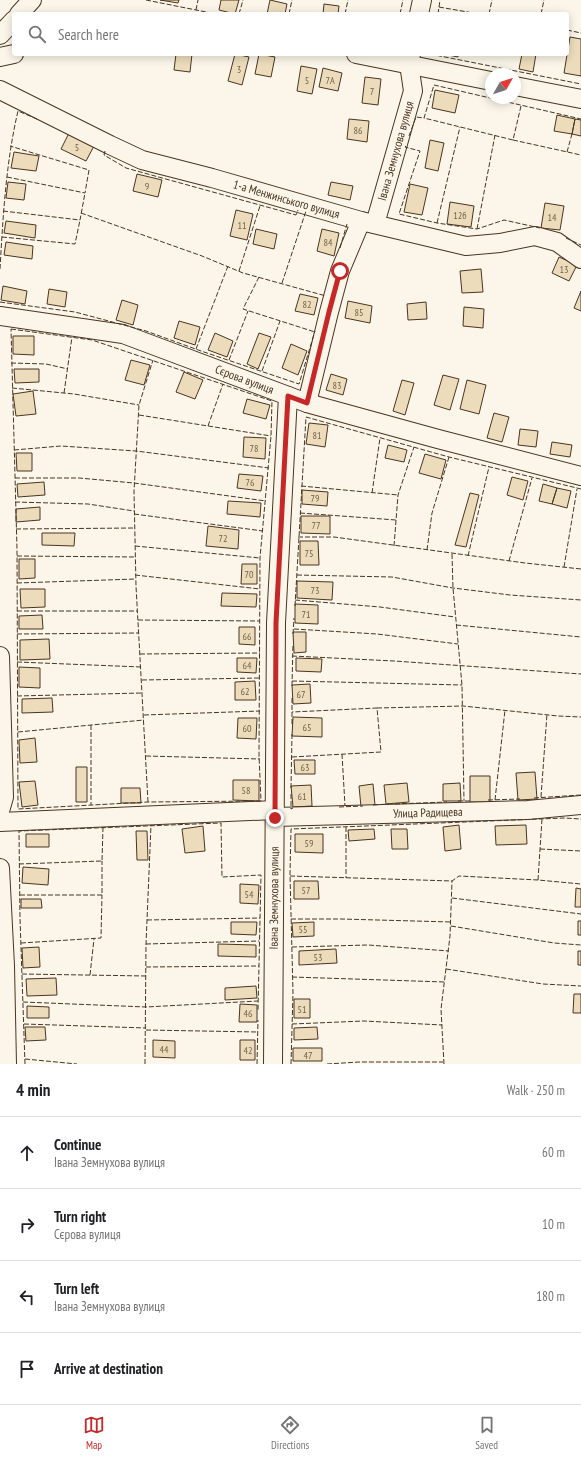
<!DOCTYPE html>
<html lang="en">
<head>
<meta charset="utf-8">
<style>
	:root { --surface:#fff; --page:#f2f2f2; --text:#202124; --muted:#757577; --line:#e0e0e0; --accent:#c62828 }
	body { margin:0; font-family:"PT Sans Narrow",sans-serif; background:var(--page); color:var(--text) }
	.compass { position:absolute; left:485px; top:68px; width:36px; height:36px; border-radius:50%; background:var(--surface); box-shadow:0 2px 10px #0003; rotate:51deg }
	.stop { position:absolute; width:12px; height:12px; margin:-9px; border:3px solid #c62828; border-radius:50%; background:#fff }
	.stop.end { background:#c62828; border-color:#fff; box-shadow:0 1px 4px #0008 }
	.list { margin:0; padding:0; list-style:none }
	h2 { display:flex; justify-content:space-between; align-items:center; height:52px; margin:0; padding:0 16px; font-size:17px }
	h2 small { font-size:13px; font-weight:400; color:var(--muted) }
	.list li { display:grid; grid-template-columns:26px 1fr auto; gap:12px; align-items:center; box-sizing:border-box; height:72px; padding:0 16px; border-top:1px solid var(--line) }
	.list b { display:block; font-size:15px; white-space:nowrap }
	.list p { margin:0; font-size:13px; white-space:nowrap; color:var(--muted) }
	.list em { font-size:13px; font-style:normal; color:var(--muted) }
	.icon { flex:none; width:22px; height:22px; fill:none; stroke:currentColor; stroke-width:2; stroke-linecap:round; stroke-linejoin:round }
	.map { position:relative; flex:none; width:581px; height:1064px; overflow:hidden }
	.search { position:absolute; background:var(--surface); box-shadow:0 2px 10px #0003; left:12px; right:12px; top:12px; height:44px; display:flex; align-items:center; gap:10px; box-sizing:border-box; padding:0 14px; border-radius:4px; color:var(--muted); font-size:15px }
	.sheet { height:340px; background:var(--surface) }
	nav { display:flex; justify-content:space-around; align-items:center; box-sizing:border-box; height:56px; border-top:1px solid var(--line); background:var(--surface); font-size:11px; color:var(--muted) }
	nav a { display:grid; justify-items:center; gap:2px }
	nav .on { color:var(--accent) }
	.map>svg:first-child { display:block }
</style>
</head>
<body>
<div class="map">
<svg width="581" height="1064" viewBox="0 0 581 1064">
	<rect width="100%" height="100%" fill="#fbf6e9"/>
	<path fill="#ecdcbc" stroke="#4a3520" d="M160 0H179L178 3Z
		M221 0H239L235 14 219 10Z
		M270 0 287 4 285 14H267Z
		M324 4 339 6 338 14H323Z
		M570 37 581 39V76L564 73Z
		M176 54H192L190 72 174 70Z
		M235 54 249 57 242 85 228 81Z
		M259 54 275 57 271 77 255 74Z
		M444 54H458V57Z
		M522 54H536L533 72 519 69Z
		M301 66 317 69 312 94 297 91Z
		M323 68 342 73 338 91 319 87Z
		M365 77 381 79 378 105 362 103Z
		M435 90 459 95 455 113 432 108Z
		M557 115 575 119 572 134 554 131Z
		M349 119 369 121 367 142 347 139Z
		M575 119 581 120V136L572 134Z
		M69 133 94 146 86 161 61 149Z
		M430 140 444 143 438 171 425 168Z
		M14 152 39 156 36 171 11 168Z
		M137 174 162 180 158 197 133 191Z
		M8 182 26 184 24 200 6 198Z
		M331 182 353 186 350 200 328 195Z
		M410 184 428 188 422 215 404 212Z
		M450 202 474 206 471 227 447 224Z
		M545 203 564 206 560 230 541 228Z
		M236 210 253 214 247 240 230 236Z
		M6 221 36 225 35 238 4 233Z
		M256 229 277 234 274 249 253 244Z
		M322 229 339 233 334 256 317 251Z
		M6 242 33 246 32 259 4 255Z
		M559 257 577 265 569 281 552 273Z
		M481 269 483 292 462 293 460 271Z
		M3 286 27 291 25 304 1 300Z
		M49 289 67 292 65 307 47 304Z
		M581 291V311L574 308Z
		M300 294 318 298 314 315 295 311Z
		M122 300 138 305 133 325 116 320Z
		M348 301 372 306 370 323 345 318Z
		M426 302 427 319 408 320 407 304Z
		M464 307 484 309 483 328 463 326Z
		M179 321 200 327 195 345 174 338Z
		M215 333 233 341 227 357 208 350Z
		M259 333 271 337 258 369 247 364Z
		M13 336H34V355L13 354Z
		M291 344 307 351 298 375 282 368Z
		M131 360 150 365 144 385 125 380Z
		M14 369H39V382L15 383Z
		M184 372 203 380 195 399 176 392Z
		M331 374 347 379 343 395 326 390Z
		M443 375 459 379 450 410 434 405Z
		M402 380 414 383 405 415 393 411Z
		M467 380 486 385 479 414 460 409Z
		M33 391 36 414 16 416 13 394Z
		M247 399 270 405 266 419 243 413Z
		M494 413 509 417 502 442 487 438Z
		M309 423 328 425 325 447 306 444Z
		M520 429 538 431 536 447 518 445Z
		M244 437 266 438 265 459 243 457Z
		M552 442 572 445 570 457 550 454Z
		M388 445 407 450 404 462 385 458Z
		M16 453H32V471H17Z
		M425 454 446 460 441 479 419 473Z
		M239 474 263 476 261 491 237 488Z
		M512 477 528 481 523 500 507 495Z
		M44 482 45 495 18 497 17 484Z
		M543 484 557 488 552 504 539 501Z
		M557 488 571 491 567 508 552 504Z
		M302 490 328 492 327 506 302 504Z
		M470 493 479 495 466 547 455 545Z
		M228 501 261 503 260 517 227 514Z
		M40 507V520L16 522V509Z
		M301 516H330V534L301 533Z
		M208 526 239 530 238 549 206 546Z
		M42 533H75L74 546 42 545Z
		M300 541H318L319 565H300Z
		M19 559H35V578L19 579Z
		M242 564H257V584H241Z
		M297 581 333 582 332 600 297 598Z
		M20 589H45V607L21 608Z
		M222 593 257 594 256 607 221 606Z
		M295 604 318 605V624L295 623Z
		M42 615 43 629H19V616Z
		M239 627H255V645L239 644Z
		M293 632H306V652L294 653Z
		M49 639 50 659 20 660V640Z
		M237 658H257L256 673 237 672Z
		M296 658 322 659 321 672 296 671Z
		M19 667 40 668V688L19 687Z
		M255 681 256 700H235V682Z
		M310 684 311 703 293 704 292 685Z
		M52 698 53 712 22 713V699Z
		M293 717 322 718V737L292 736Z
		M238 718H257L256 739 237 738Z
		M35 738 37 762 20 763 19 740Z
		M294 760H315V774H295Z
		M76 767H87V802H76Z
		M535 772 537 799 518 800 516 773Z
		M470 776H490V802H470Z
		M233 780H259V801L233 800Z
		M35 781 38 805 22 807 19 782Z
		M407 783 409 802 386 804 384 785Z
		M460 783 461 801H443V784Z
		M373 784 375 805 361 807 359 786Z
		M311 785 312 806 293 807 291 786Z
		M121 788H140L141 803H121Z
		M459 825 461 849 445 851 443 827Z
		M526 825 527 844 496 845 495 826Z
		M203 826 205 851 185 853 182 829Z
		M374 829 375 839 349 841 348 830Z
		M391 829H407L408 849H392Z
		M136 831H147L148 860H137Z
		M26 834H49V847H26Z
		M295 834H323V853L295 852Z
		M23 867 49 869 48 885 22 883Z
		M294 881H318L319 899H294Z
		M240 884 259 885 258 904 240 903Z
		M576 888 581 889V907H575Z
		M21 899H41L42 908H21Z
		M578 921H581V935H578Z
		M231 922H257L256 935 231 934Z
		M314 922V936L293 937 292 923Z
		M218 944 256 945V957L218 956Z
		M39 947 40 967 23 968 22 948Z
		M336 949 337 963 299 965V951Z
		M578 951H581V965H578Z
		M56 978 57 995 27 996 26 979Z
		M256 986 257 998 225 1000V988Z
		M574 994H581V1013H573Z
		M294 999H310V1018H294Z
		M240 1004 257 1005V1022H239Z
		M27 1006 49 1007V1018H27Z
		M25 1027H45L46 1040 26 1041Z
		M317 1027 318 1039 294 1040V1028Z
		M153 1040 175 1041V1058L153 1057Z
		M240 1040H255V1060H240Z
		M293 1048H322V1061H293Z"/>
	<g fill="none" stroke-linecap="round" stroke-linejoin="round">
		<defs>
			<g id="minor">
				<path d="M19 14 32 0"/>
				<path d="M419 14 422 0"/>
				<path d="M0 35 14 20"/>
				<path d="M356 54 491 81"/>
				<path d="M0 57 14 54"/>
				<path d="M515 86 581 99"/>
				<path id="s1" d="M0 90 110 145 142 160 212 178 361 221 466 246 500 243 535 236 557 242 581 259"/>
				<path id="s2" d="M375 224 413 91 409 64 411 54"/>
				<path id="s3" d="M0 316 123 334 307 403 438 439 581 476"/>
				<path d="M307 403 329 312 340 271 361 221"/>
				<path d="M0 656 4 797 0 811"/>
				<path id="s4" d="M275 817 528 810 581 805"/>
				<path d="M0 822 275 810"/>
				<path d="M0 868 5 966 7 1064"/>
				<path id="s5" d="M273 1064 276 623 288 396"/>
			</g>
		</defs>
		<use href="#minor" stroke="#4a3520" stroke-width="20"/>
		<use href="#minor" stroke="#fbf6e9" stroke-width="18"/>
		<path stroke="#4a3520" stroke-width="1" stroke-dasharray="5 2" stroke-linecap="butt" d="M146 0 216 14
			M439 7 479 14
			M196 10 198 0
			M239 14 243 0
			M289 14 292 0
			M345 14 348 0
			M400 14 403 0
			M438 14 440 0
			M489 14 492 0
			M541 14 544 0
			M567 30 581 33
			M430 54 581 84
			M521 106 513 140 424 118 434 85 581 119
			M409 136 416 117 424 118
			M513 140 581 155
			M406 146 405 147 420 151 399 214 437 223 477 229 504 220 540 228
			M105 151 104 155 126 168 296 215 298 210
			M567 152 572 134
			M7 177 85 193 89 170 10 146
			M3 211 80 220 85 193
			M81 213 202 256 243 273 326 296
			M437 223 460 127
			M477 229 495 135
			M2 237 75 244 80 220
			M566 238 581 245
			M340 248 347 224
			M0 269C3 216 6 162 18 111L37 119
			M239 271 260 206
			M259 277 243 309 315 332
			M282 283 306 211
			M0 302 75 312 146 331 201 351 299 384 315 331
			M11 329 92 340 272 401 271 436 260 558 259 755 261 801 148 802 18 809 17 549Z
			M196 349 228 266
			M229 360 248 311
			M11 363 46 364 68 369
			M262 371 280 321
			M12 388 74 394 139 405
			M64 393 72 337
			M139 415 271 436
			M208 426 223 384
			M14 450 61 446 136 451 269 468
			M15 478H79L134 483 266 501
			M301 486 398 495
			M372 493 380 438
			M15 502 88 504 134 511
			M300 513 396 520
			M134 514 263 531
			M16 529 135 528
			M298 537H334L525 563 581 569
			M135 546 260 558
			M394 546 398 495 414 447
			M427 550 432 513 449 457
			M452 554 453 588 462 685 464 801
			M17 556 135 557
			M468 556 489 467
			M509 561 532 478
			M564 567 577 489
			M135 575 260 589
			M297 575 392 577 453 588 510 595 581 600
			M17 583 136 579
			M295 600 380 607 455 617
			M295 606 306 417 449 457 581 489
			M17 611H137
			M138 620 260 621
			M456 625 581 637
			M294 629 377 634 458 644
			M17 634 139 633
			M293 634 294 618
			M140 654 260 653
			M292 656 394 661 581 674
			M17 662 141 667
			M142 680 260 678
			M292 681 462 685
			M292 686 293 644
			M17 696 142 693
			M377 708 463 706 558 716 581 717
			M144 715 260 711
			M292 724V698
			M91 725V805
			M18 732 144 720
			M342 754 345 806
			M146 756 260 759
			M292 757 381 752 377 708 292 712
			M291 788 292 734
			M291 794V809L293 808
			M541 797 547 714
			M534 798 581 795
			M488 800 520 799
			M495 800 505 710
			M458 801H472
			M148 802 136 586 134 491 139 405 153 360
			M395 804 447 802
			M373 805 389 804
			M339 807 363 806
			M346 827V878
			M540 849 581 851
			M19 864 102 861 103 827
			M290 876 452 881 459 876 538 880 581 884
			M538 880 542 819
			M20 895H102V861
			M452 898 581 914
			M291 919H341L451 922
			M147 920 260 918
			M451 926 554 943 581 945
			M21 943 101 938 102 895
			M146 944 259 941
			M292 947 368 945 449 951
			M146 967 259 966
			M446 969 543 984 581 986
			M22 974 146 976
			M90 975 94 939
			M292 977 445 982
			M23 1002 146 1007 258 1001
			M24 1024 146 1028
			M292 1024 364 1021 442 1025
			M146 1030 257 1032
			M25 1059 77 1064
			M25 1064 20 918 19 831 221 823 222 877 261 875 258 1010
			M145 1064 146 944 151 825
			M257 1064 258 1020
			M291 1064 293 993 290 874 291 829 564 818 581 819
			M327 1064 359 1062H443
			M444 1064 441 1009 450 936 452 881"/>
	</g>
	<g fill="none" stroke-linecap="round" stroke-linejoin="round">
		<path stroke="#c62828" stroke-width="5" d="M275 818 276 623 288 396 307 403 329 312 340 271"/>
	</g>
	<g text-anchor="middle" stroke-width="3" stroke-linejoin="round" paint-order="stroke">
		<g font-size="10" fill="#725f47">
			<text x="239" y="73">3</text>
			<text x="307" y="84">5</text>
			<text x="330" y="84">7А</text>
			<text x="372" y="95">7</text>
			<text x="358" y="134">86</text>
			<text x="77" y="151">5</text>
			<text x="147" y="190">9</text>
			<text x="460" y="219">12б</text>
			<text x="552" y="221">14</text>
			<text x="242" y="229">11</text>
			<text x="328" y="246">84</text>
			<text x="564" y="273">13</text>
			<text x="307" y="308">82</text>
			<text x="359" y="316">85</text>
			<text x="337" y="389">83</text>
			<text x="317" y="439">81</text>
			<text x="254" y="452">78</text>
			<text x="250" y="486">76</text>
			<text x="315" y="502">79</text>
			<text x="316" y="529">77</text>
			<text x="223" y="542">72</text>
			<text x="309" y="557">75</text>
			<text x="249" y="578">70</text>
			<text x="315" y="594">73</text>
			<text x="306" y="618">71</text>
			<text x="247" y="640">66</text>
			<text x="247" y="669">64</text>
			<text x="245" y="695">62</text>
			<text x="301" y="698">67</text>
			<text x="307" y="731">65</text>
			<text x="247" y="732">60</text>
			<text x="305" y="771">63</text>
			<text x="246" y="794">58</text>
			<text x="302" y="800">61</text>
			<text x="309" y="847">59</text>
			<text x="306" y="894">57</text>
			<text x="249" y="898">54</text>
			<text x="303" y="933">55</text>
			<text x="318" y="961">53</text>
			<text x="302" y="1013">51</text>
			<text x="248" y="1017">46</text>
			<text x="164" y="1053">44</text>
			<text x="248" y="1054">42</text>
			<text x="308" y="1059">47</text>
		</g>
		<g font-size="12" fill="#4a3520" stroke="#fbf6e9">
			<text dy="4" stroke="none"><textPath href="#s2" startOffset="76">Івана Земнухова вулиця</textPath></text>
			<text dy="4" stroke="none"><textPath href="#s1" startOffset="308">1-а Менжинського вулиця</textPath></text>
			<text dy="4" stroke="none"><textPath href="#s3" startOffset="254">Сєрова вулиця</textPath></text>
			<text dy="4" stroke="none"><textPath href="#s4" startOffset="153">Улица Радищева</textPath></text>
			<text dy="4" stroke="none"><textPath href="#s5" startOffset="166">Івана Земнухова вулиця</textPath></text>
		</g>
	</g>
</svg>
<svg class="compass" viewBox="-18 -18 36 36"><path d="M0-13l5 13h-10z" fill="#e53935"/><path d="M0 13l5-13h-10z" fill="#757577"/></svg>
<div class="stop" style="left:340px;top:271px"></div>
<div class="stop end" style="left:275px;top:818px"></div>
<div class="search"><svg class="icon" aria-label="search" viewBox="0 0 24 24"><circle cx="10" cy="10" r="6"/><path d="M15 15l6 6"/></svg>Search here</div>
</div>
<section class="sheet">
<h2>4 min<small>Walk · 250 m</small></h2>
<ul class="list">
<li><svg class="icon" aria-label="ahead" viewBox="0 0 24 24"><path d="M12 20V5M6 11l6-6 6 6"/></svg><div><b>Continue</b><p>Івана Земнухова вулиця</p></div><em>60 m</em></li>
<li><svg class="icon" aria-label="right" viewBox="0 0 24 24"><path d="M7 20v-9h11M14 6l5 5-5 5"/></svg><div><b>Turn right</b><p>Сєрова вулиця</p></div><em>10 m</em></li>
<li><svg class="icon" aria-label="left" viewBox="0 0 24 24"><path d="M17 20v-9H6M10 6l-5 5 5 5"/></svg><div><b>Turn left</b><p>Івана Земнухова вулиця</p></div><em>180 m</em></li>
<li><svg class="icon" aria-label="arrive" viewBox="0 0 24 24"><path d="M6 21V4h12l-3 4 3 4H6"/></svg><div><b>Arrive at destination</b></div></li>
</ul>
</section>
<nav>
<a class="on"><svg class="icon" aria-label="map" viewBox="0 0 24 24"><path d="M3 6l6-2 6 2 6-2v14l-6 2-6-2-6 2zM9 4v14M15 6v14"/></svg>Map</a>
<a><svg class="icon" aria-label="directions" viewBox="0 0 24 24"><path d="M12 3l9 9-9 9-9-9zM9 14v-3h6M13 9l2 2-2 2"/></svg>Directions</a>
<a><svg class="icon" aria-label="saved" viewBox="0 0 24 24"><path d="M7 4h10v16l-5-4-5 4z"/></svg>Saved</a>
</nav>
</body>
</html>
